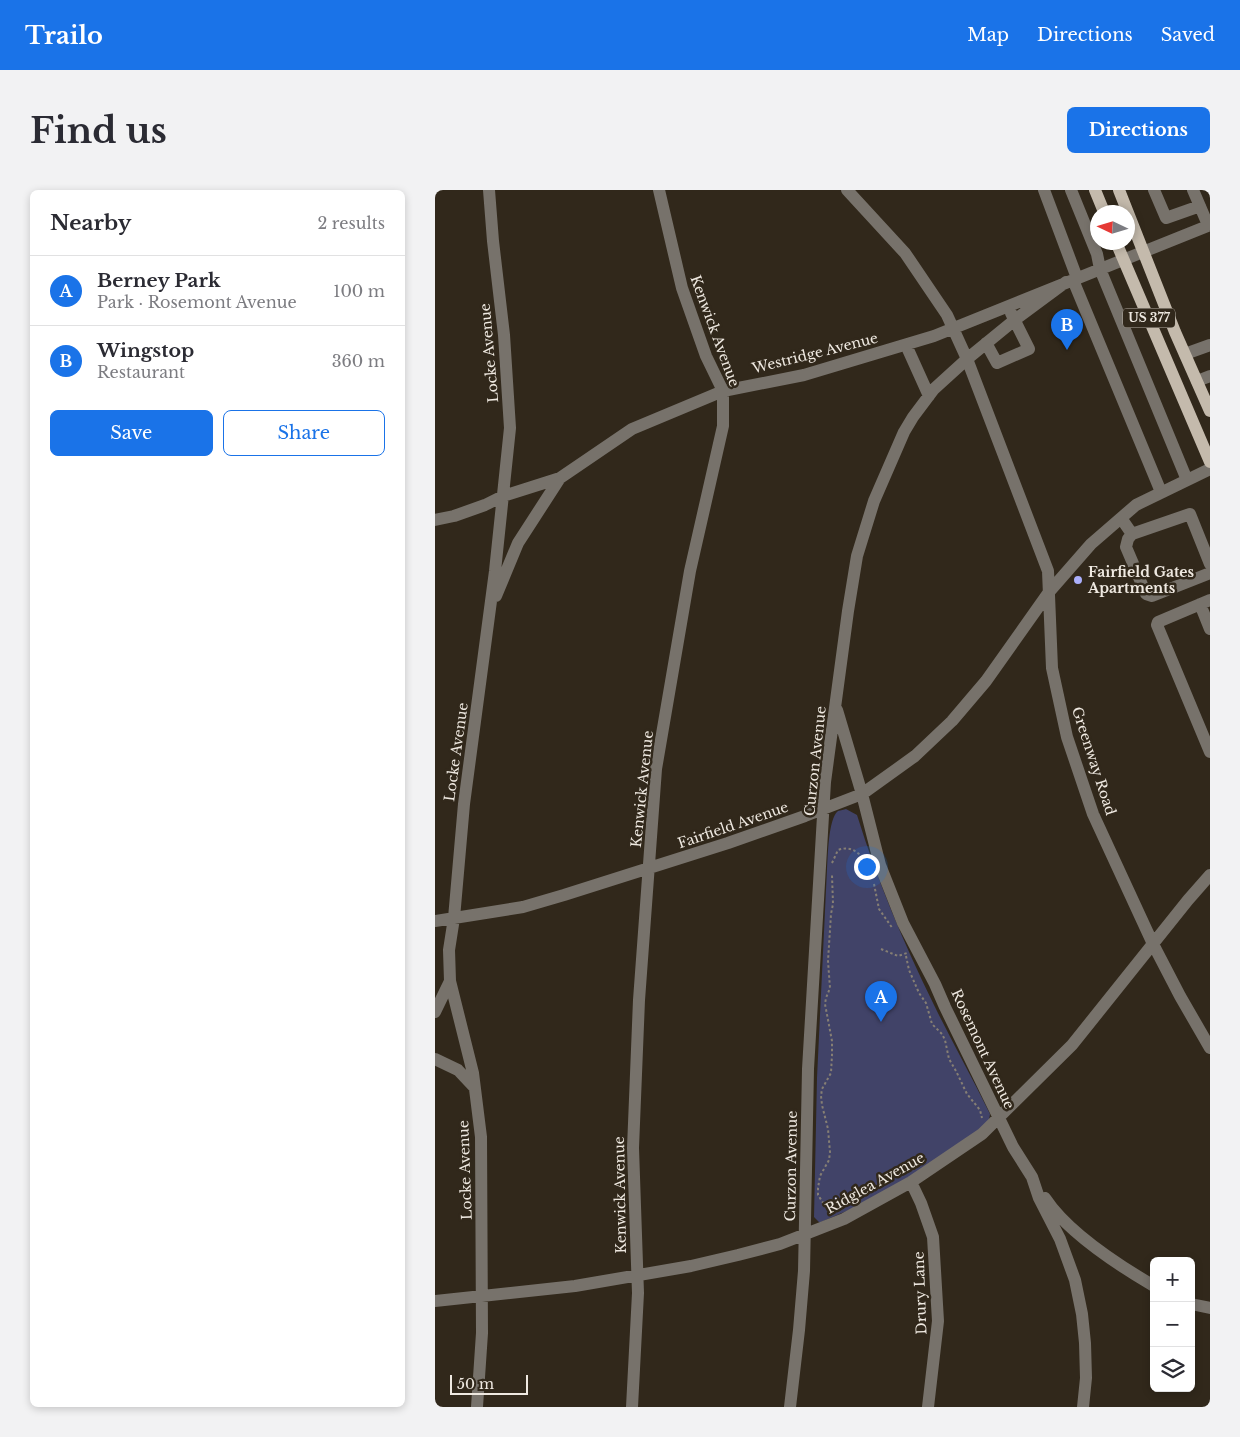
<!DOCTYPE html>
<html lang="en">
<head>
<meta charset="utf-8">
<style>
	:root { --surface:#fff; --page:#f2f2f3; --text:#2b2b33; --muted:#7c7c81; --line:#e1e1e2; --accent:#1a73e8 }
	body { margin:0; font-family:"Libre Baskerville",serif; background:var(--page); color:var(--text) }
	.controls { position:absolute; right:15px; bottom:15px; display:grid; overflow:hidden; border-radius:8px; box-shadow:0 2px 8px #0003 }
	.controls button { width:45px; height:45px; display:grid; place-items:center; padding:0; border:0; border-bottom:1px solid var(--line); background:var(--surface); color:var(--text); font:25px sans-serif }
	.compass { position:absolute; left:655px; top:15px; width:45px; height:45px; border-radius:50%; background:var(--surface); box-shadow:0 2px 8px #0003; rotate:274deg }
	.scale { position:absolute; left:15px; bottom:12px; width:78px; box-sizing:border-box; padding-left:5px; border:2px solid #efe9e1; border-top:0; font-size:14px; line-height:18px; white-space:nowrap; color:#efe9e1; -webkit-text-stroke:4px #31281b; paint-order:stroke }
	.you { position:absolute; left:431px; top:676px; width:18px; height:18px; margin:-12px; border:4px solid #fff; border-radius:50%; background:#1a73e8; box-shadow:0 0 0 8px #1a73e833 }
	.badge { display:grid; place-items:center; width:32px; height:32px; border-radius:50%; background:var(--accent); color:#fff; font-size:16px; font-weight:700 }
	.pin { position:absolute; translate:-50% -41px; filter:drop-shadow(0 1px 2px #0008) }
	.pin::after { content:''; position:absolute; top:26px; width:18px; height:15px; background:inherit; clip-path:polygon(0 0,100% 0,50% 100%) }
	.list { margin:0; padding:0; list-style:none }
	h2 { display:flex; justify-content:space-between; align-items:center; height:65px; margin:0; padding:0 20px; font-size:21px }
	h2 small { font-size:16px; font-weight:400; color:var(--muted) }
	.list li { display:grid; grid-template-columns:32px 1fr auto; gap:15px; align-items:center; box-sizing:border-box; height:70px; padding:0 20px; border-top:1px solid var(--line) }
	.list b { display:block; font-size:19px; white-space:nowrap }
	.list p { margin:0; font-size:16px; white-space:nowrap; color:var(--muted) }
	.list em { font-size:16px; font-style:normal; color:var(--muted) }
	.actions { display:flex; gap:10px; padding:15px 20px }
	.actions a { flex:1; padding:11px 0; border:1px solid var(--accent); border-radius:8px; text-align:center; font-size:18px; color:var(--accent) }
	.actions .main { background:var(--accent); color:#fff }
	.icon { flex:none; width:28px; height:28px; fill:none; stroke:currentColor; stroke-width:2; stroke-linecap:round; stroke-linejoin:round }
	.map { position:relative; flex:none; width:775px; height:1217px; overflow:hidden; border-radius:8px }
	header { display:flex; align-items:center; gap:30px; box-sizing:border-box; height:70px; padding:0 25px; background:var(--accent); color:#fff }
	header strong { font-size:24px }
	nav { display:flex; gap:28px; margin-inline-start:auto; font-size:18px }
	.intro { display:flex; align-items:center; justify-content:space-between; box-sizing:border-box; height:120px; padding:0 30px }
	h1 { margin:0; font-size:35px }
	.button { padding:12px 22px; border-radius:8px; background:var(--accent); color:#fff; font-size:18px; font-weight:700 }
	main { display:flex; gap:30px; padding:0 30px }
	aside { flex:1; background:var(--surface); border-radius:8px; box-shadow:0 2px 8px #0003 }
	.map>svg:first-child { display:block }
</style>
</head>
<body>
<header>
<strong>Trailo</strong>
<nav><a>Map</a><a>Directions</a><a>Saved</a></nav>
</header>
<div class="intro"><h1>Find us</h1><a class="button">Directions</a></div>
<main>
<aside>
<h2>Nearby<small>2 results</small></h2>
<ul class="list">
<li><span class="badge">A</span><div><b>Berney Park</b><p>Park · Rosemont Avenue</p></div><em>100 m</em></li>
<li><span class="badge">B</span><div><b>Wingstop</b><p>Restaurant</p></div><em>360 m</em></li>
</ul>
<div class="actions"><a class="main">Save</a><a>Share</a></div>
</aside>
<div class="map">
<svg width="775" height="1217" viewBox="0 0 775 1217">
	<rect width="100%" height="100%" fill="#31281b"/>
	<path fill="#414368" d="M411 619 422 625C442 690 469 754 499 815 517 852 537 887 555 924L554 930 548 937 451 1004 386 1032H384L379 1027 382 888 392 679C393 667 393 629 403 621 406 620 409 620 411 619Z"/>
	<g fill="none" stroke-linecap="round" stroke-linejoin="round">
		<path stroke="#867f74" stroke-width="2" stroke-dasharray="2.5 2.5" stroke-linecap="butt" d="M397 673 403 660C417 655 424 663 432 673
			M439 694 444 719 458 739
			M446 759 463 766 472 763
			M471 766 474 780 484 803 491 813 497 834 507 844 510 850 514 869 521 881 532 904 545 920 547 928
			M394 1022 383 1005V998L385 986 394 970 395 962 393 939 387 915 386 906 387 899 396 883 397 865V851L390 814 391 808 395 798 393 771 396 724 398 714 397 685"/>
		<path stroke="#77726b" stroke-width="12" d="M412 0 470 63 512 125 532 169 613 381 617 478 632 547 658 624 718 754 745 806 775 858
			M609 0 642 88
			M636 0 662 64 665 79 752 290
			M719 0 731 28 765 16
			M758 0 773 35
			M638 90 726 302
			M551 153 562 173 594 159 576 123
			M471 155 494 206
			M750 164 775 155
			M762 191 775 186
			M686 328 697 344 755 324 775 374
			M0 330 19 326 50 315 68 306 125 288 197 239 288 201 369 185 499 146 775 35
			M697 344 693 349 691 357 711 404 717 406 775 383
			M61 406 83 353 125 288
			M775 410 723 432 722 435 775 562
			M765 414 775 439
			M402 520 427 604 445 675 468 733 500 794 510 817 578 957 597 987 604 1008 625 1049 640 1090 647 1124 650 1153 651 1188 648 1217
			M0 731 88 717 129 705 293 653 370 626 427 604 480 566 517 531 551 491 614 402 656 354 701 315 775 279
			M0 822 15 791
			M0 869 23 880 39 897
			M476 992 486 1013 498 1047 503 1131 493 1217
			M610 1008C633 1043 683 1075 719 1096
			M0 1111 140 1096 256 1076 303 1065 345 1054 409 1029 476 992 547 944 637 855 753 710 775 685
			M756 1114 775 1118
			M42 1217 47 1143 46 947 38 883 15 791 14 760 19 728 29 614 60 381 75 238 69 145 58 51 54 0
			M197 1217 203 1103 198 958 204 810 221 579 255 381 288 236V201L271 166 247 98 224 0
			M355 1217 364 1140 369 1081 373 879 390 592 413 421 422 366 439 311 469 242 478 227 499 199 532 169 581 129 631 92"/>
		<path stroke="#c4baac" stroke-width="12" d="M660 0 669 22
			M684 0 740 142 775 221
			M681 52 775 272"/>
	</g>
	<circle fill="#abaffb" stroke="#31281b" stroke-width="2" cx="643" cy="390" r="5"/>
	<g text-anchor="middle" stroke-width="5" stroke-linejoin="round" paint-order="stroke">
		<rect fill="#31281b" stroke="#b6afa6" stroke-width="1" x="688" y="118.5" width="52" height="19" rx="4"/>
		<g font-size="12" font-weight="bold" fill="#efe9e1">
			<text x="714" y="132">US 377</text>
		</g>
		<g font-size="14" fill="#efe9e1" stroke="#31281b">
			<text transform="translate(280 141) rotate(70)" y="5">Kenwick Avenue</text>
			<text transform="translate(54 163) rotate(-95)" y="5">Locke Avenue</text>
			<text transform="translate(380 163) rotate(-14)" y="5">Westridge Avenue</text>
			<text transform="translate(21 562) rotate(-82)" y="5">Locke Avenue</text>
			<text transform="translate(380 571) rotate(-84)" y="5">Curzon Avenue</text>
			<text transform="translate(659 571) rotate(72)" y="5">Greenway Road</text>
			<text transform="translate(207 599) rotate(-84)" y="5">Kenwick Avenue</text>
			<text transform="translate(298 635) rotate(-19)" y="5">Fairfield Avenue</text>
			<text transform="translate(548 859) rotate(65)" y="5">Rosemont Avenue</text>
			<text transform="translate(356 976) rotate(-89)" y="5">Curzon Avenue</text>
			<text transform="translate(30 980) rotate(-92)" y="5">Locke Avenue</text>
			<text transform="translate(440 993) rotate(-29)" y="5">Ridglea Avenue</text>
			<text transform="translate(185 1005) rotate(-91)" y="5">Kenwick Avenue</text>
			<text transform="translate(485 1103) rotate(-92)" y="5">Drury Lane</text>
		</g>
		<g font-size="14" font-weight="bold" fill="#efe9e1" stroke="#31281b" text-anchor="start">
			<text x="653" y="387">Fairfield Gates<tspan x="653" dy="16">Apartments</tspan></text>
		</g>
	</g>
</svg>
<div class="controls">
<button>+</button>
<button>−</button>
<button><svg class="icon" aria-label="layers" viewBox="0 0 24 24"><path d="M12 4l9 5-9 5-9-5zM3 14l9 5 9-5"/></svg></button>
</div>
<svg class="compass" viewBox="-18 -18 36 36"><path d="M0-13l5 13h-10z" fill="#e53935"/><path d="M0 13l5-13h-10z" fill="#7c7c81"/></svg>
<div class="scale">50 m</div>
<div class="you"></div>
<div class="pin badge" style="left:446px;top:832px">A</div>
<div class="pin badge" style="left:632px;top:160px">B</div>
</div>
</main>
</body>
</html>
